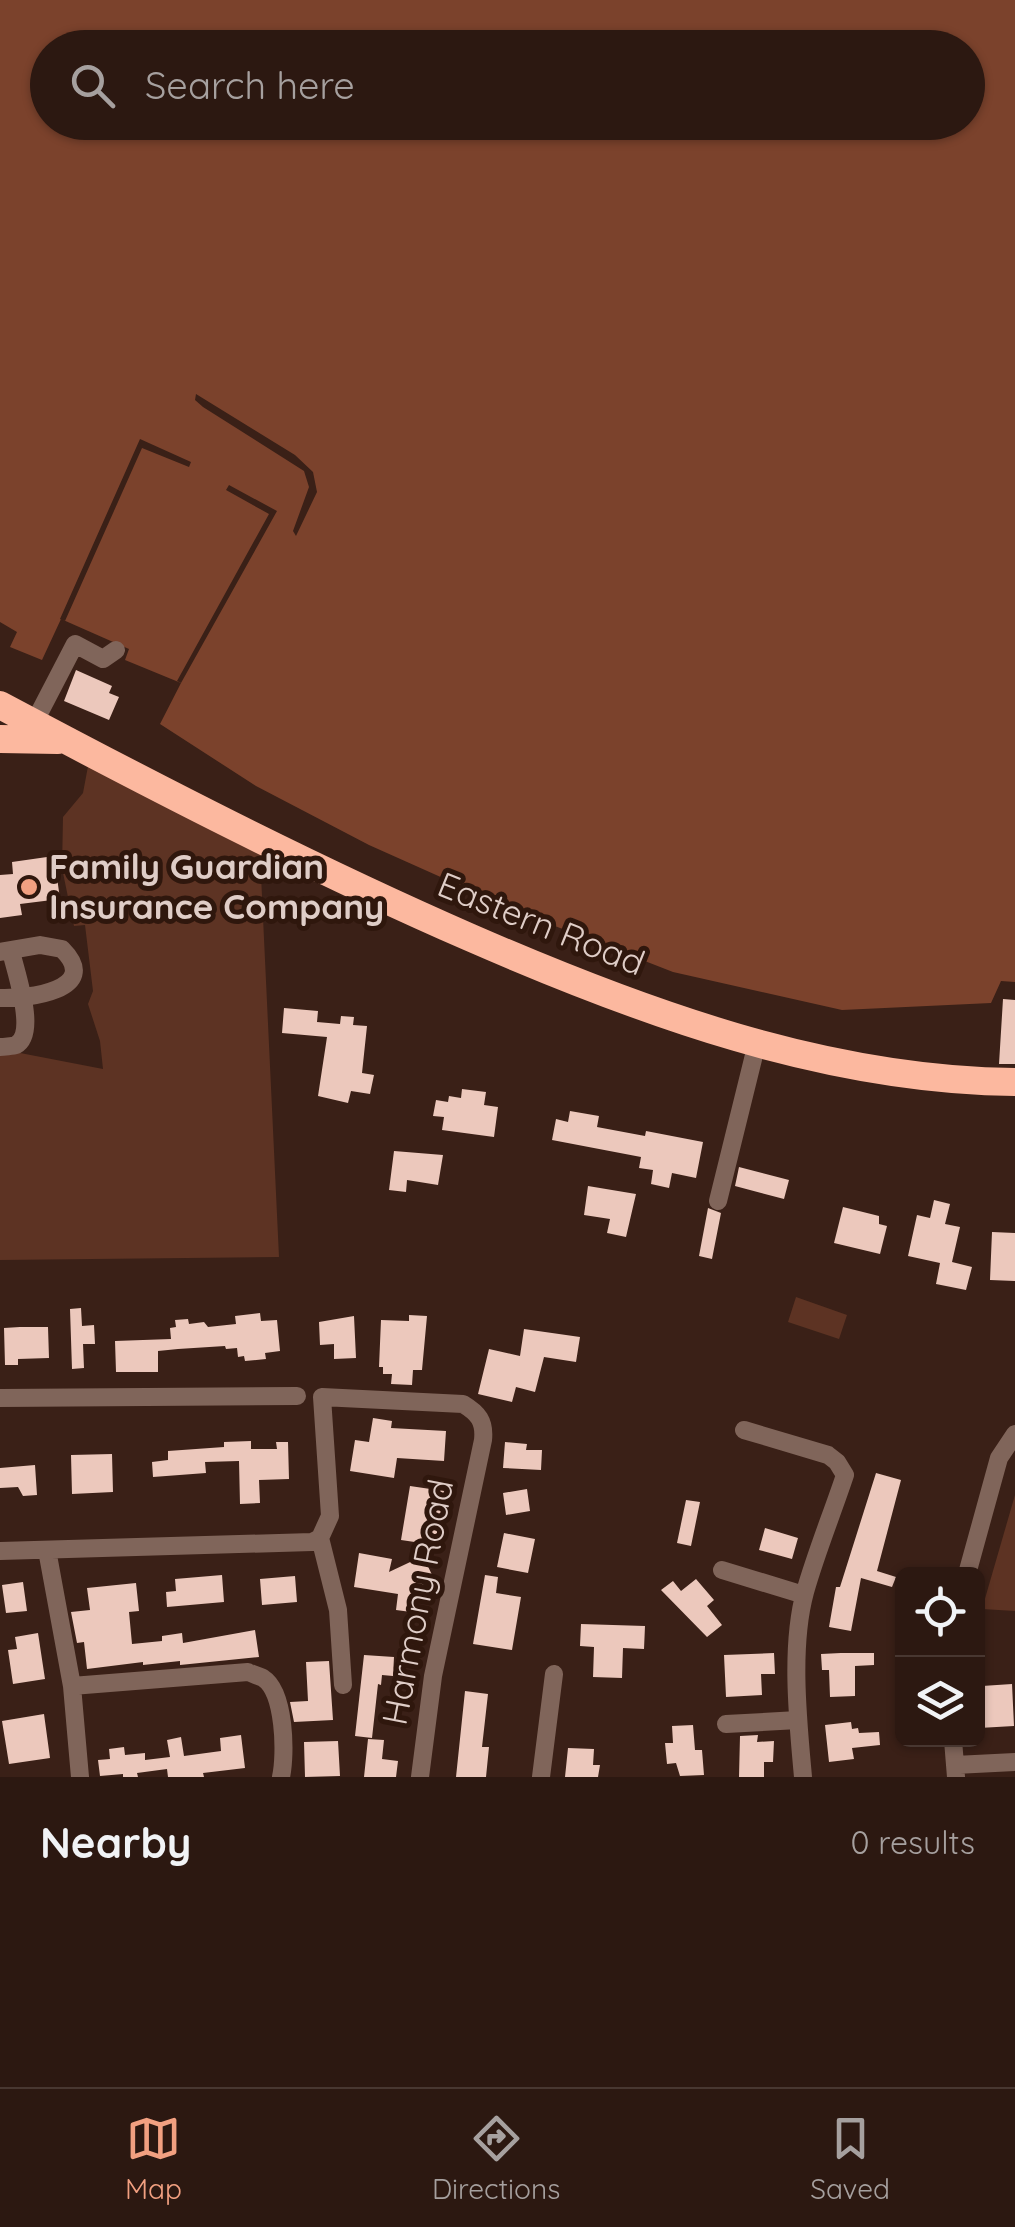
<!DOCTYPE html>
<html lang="en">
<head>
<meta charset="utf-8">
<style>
	:root { --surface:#2c1811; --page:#34211a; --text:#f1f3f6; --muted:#a6a09f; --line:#483731; --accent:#f2a081 }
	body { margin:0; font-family:Quicksand,sans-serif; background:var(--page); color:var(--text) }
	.controls { position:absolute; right:30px; bottom:30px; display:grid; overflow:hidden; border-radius:15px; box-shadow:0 2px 8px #0004 }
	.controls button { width:90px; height:90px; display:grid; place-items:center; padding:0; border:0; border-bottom:2px solid var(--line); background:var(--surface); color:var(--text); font:50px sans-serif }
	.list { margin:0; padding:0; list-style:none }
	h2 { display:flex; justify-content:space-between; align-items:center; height:130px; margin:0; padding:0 40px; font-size:42px }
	h2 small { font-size:32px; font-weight:400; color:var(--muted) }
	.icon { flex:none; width:55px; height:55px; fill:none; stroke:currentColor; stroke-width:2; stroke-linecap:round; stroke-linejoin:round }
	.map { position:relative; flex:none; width:1015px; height:1777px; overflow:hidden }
	.search { position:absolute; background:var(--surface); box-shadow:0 2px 8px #0004; left:30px; right:30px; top:30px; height:110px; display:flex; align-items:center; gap:25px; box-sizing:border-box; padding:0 35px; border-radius:55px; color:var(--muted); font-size:38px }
	.sheet { height:310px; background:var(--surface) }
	nav { display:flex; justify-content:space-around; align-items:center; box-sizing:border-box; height:140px; border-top:2px solid var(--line); background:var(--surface); font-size:28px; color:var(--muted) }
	nav a { display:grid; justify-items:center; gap:5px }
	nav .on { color:var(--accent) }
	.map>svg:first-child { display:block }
</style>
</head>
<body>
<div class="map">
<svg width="1015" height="1777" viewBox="0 0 1015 1777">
	<rect width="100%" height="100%" fill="#3a2017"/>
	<path fill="#5d3323" d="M89 761 263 852 261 875 279 1257 0 1260V1052H15L103 1069 100 1041 88 1004 93 991 85 925 74 926 62 868 63 817 83 793Z
		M796 1297 847 1315 839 1339 788 1322Z
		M1015 1495V1611L982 1609Z"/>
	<path fill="#7b422c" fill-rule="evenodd" d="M0 0H1015V982L1001 981 991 1003 842 1010 673 972 519 912 369 845 256 786 160 724 181 683 125 660 129 649 61 619 42 660 10 647 17 632 0 622ZM48 48H968V122H48Z"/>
	<path fill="#3a2017" d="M196 394 295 455 313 472 317 492 296 536 293 531 309 487 304 471 203 407 195 400Z
		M140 439 191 462 189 467 142 448 65 621 60 619Z
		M229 485 277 511 181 683 177 681 269 514 226 490Z"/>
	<path fill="#ecc8bc" d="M76 670 112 686 109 693 119 697 109 720 64 701Z
		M54 856 60 899 20 904 22 915 0 918V875L13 874 12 862Z
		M1003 999 1015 1000V1064H999Z
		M284 1008 318 1011 317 1022 340 1024 341 1016 354 1017 353 1025 367 1026 362 1073 374 1075 370 1094 351 1091 348 1103 318 1096 327 1037 282 1033Z
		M462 1089 486 1092 484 1105 498 1107 494 1137 442 1130 444 1117 433 1116 436 1100 448 1102 449 1096 461 1098Z
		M570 1111 599 1116 597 1127 645 1136 646 1131 703 1142 696 1178 672 1173 669 1188 651 1184 653 1170 639 1168 641 1157 552 1140 556 1119 568 1122Z
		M394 1151 443 1155 438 1185 407 1180 406 1192 389 1190Z
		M739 1167 789 1180 784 1199 735 1186Z
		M588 1186 636 1194 626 1237 607 1233 610 1219 584 1215Z
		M934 1200 950 1204 945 1224 960 1227 952 1262 972 1267 966 1290 936 1284 940 1263 908 1256 917 1215 930 1218Z
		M843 1207 879 1216V1224L887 1226 880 1254 834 1243Z
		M708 1208 721 1213 712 1259 699 1256Z
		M992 1232 1015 1233V1281L990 1280Z
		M81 1308 82 1326 94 1325 95 1344H83L84 1368 72 1369 70 1309Z
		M260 1313 261 1321 277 1320 280 1351 265 1353 266 1359 245 1361 244 1356 238 1357 237 1348 226 1349 225 1346 178 1349 158 1351V1372H116L115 1341 171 1339 170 1328 176 1327 175 1320 188 1319 189 1324 204 1322 208 1327 236 1324 235 1316Z
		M409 1315 427 1316 422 1370H413L412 1385 391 1384 392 1374H383V1367H379L381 1320 409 1321Z
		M354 1316 356 1358 334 1359V1344L320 1345 319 1322Z
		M20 1327H48L49 1358 18 1359V1365H5L4 1328Z
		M524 1329 580 1337 576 1362 544 1357 535 1392 516 1387 512 1402 478 1394 489 1349 520 1356Z
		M373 1418 392 1421 391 1428 446 1431 444 1461 397 1458 394 1478 350 1471 355 1440 369 1442Z
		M251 1441V1449H277L276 1442H288L289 1479 259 1480 260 1503 240 1504 239 1461 205 1462 206 1473 153 1477 152 1462 168 1460V1451L224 1447V1442Z
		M505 1442 527 1444 526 1450H542L541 1470 503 1468Z
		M112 1454 113 1492 72 1494 71 1455Z
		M35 1465 37 1495 23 1496 18 1487 0 1488V1468Z
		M876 1473 901 1480 877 1571 896 1577 892 1587 861 1578 851 1631 829 1627 836 1587H840Z
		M410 1486 444 1491 435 1545 401 1540Z
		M527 1489 530 1511 506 1515 503 1493Z
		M686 1500 700 1502 691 1546 677 1543Z
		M765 1528 798 1538 792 1559 759 1550Z
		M504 1533 535 1539 528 1573 497 1567Z
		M359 1553 392 1559 389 1572 423 1556 434 1579 414 1589 411 1612 396 1610 398 1594 354 1587Z
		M222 1575 224 1602 167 1607 166 1592 176 1591 175 1579Z
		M485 1575 498 1577 496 1593 521 1597 512 1650 473 1644Z
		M295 1576 297 1602 262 1605 260 1579Z
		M696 1579 714 1600 707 1606 722 1625 707 1637 661 1590 673 1581 681 1591Z
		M23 1582 27 1611 6 1613 2 1585Z
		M136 1583 139 1611 129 1612 132 1644 162 1641V1636L182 1633 183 1643 255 1630 259 1657 180 1665V1661L143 1665V1662L87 1669 84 1642 77 1643 71 1612 90 1610 87 1588Z
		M581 1624 645 1626 644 1649 623 1648 622 1678 593 1677 594 1647 580 1646Z
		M38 1633 45 1679 13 1684 8 1650 17 1649 15 1637Z
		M774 1653 775 1674H761L762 1695 726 1697 724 1655Z
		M841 1653H874V1665L855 1666V1696L830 1697 829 1670H822L821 1654Z
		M364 1655 394 1657 393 1676 382 1675 381 1685 378 1684 372 1738 355 1736Z
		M329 1661 333 1720 294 1722 290 1702 308 1701 306 1662Z
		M1012 1684 1014 1726 979 1728 978 1708H984L982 1686Z
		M465 1691 488 1694 482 1747H489L486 1777H456Z
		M44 1714 50 1758 9 1764 2 1721Z
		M851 1722 852 1729 858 1728 859 1733 879 1732 880 1745 852 1748 854 1759 829 1762 825 1725Z
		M693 1725 695 1750H702L704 1775 680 1776 676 1763 667 1764 665 1743H673L672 1726Z
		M241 1735 245 1768 203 1773 204 1777H168L167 1769 137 1773 138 1777H123V1774L100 1776 98 1760 110 1759 109 1749 124 1747 125 1755 145 1753V1760L170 1757 167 1740 181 1737 184 1756 221 1751 220 1738Z
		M758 1735 757 1742 774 1741 773 1762H764V1777H739L740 1736Z
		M368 1739 384 1740 382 1759 398 1761 396 1777H364Z
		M338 1741 340 1776 305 1777 304 1742Z
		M568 1748 594 1749 593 1765H600L598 1777H565Z"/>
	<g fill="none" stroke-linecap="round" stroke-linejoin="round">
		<path stroke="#80655a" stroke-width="18" d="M34 723 75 644 103 659 116 650
			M0 952 40 945 62 949C103 990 27 999 0 998
			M0 1047C3 1047 13 1046 16 1045 38 1033 15 971 11 951
			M718 1201 757 1043
			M0 1398 297 1396
			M744 1430 828 1455 837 1462 845 1475C832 1514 816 1553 805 1592 790 1647 798 1721 803 1777
			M320 1538 338 1610 343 1685
			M47 1550 72 1686 80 1777
			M0 1551 312 1542 320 1538 330 1516 322 1397 463 1404C478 1413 485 1421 483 1440L433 1676 420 1777
			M722 1570 804 1595
			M967 1574 999 1458 1015 1434
			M72 1686 248 1672C249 1673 262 1677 263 1678 285 1692 286 1754 281 1777
			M726 1724 798 1720
			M953 1740 956 1777
			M955 1765 1015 1762
			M541 1777 554 1674"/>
		<path stroke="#fcb89f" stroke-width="28" d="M0 705C154 787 309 867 469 937 641 1012 825 1080 1015 1082
			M0 739 58 740"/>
	</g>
	<circle fill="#f2a081" stroke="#2f170d" stroke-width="4" cx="29" cy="887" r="10"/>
	<g text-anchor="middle" stroke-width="10" stroke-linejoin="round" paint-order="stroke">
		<g font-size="35" font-weight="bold" fill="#dfcdc7" stroke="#2f170d" text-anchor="start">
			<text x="49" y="879">Family Guardian<tspan x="49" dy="40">Insurance Company</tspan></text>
		</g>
		<g font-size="35" fill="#dfcdc7" stroke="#2f170d">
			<text transform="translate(541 924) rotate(22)" y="12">Eastern Road</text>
			<text transform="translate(418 1602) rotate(-79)" y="12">Harmony Road</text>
		</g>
	</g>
</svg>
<div class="controls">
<button><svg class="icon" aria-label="locate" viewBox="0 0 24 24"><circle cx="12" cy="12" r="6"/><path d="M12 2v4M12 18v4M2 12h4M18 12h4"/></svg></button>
<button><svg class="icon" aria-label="layers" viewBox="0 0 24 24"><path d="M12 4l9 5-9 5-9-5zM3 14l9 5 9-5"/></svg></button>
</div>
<div class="search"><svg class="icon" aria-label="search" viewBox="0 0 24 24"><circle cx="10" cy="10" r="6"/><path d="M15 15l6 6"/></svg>Search here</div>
</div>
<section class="sheet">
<h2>Nearby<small>0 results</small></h2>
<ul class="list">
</ul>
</section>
<nav>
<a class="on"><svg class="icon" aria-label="map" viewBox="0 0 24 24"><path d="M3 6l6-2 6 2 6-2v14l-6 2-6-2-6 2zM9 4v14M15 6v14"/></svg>Map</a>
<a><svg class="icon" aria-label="directions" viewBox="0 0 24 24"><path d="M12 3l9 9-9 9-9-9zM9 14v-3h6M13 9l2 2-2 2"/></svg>Directions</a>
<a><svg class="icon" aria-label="saved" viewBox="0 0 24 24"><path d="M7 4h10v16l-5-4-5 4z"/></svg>Saved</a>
</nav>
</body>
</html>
